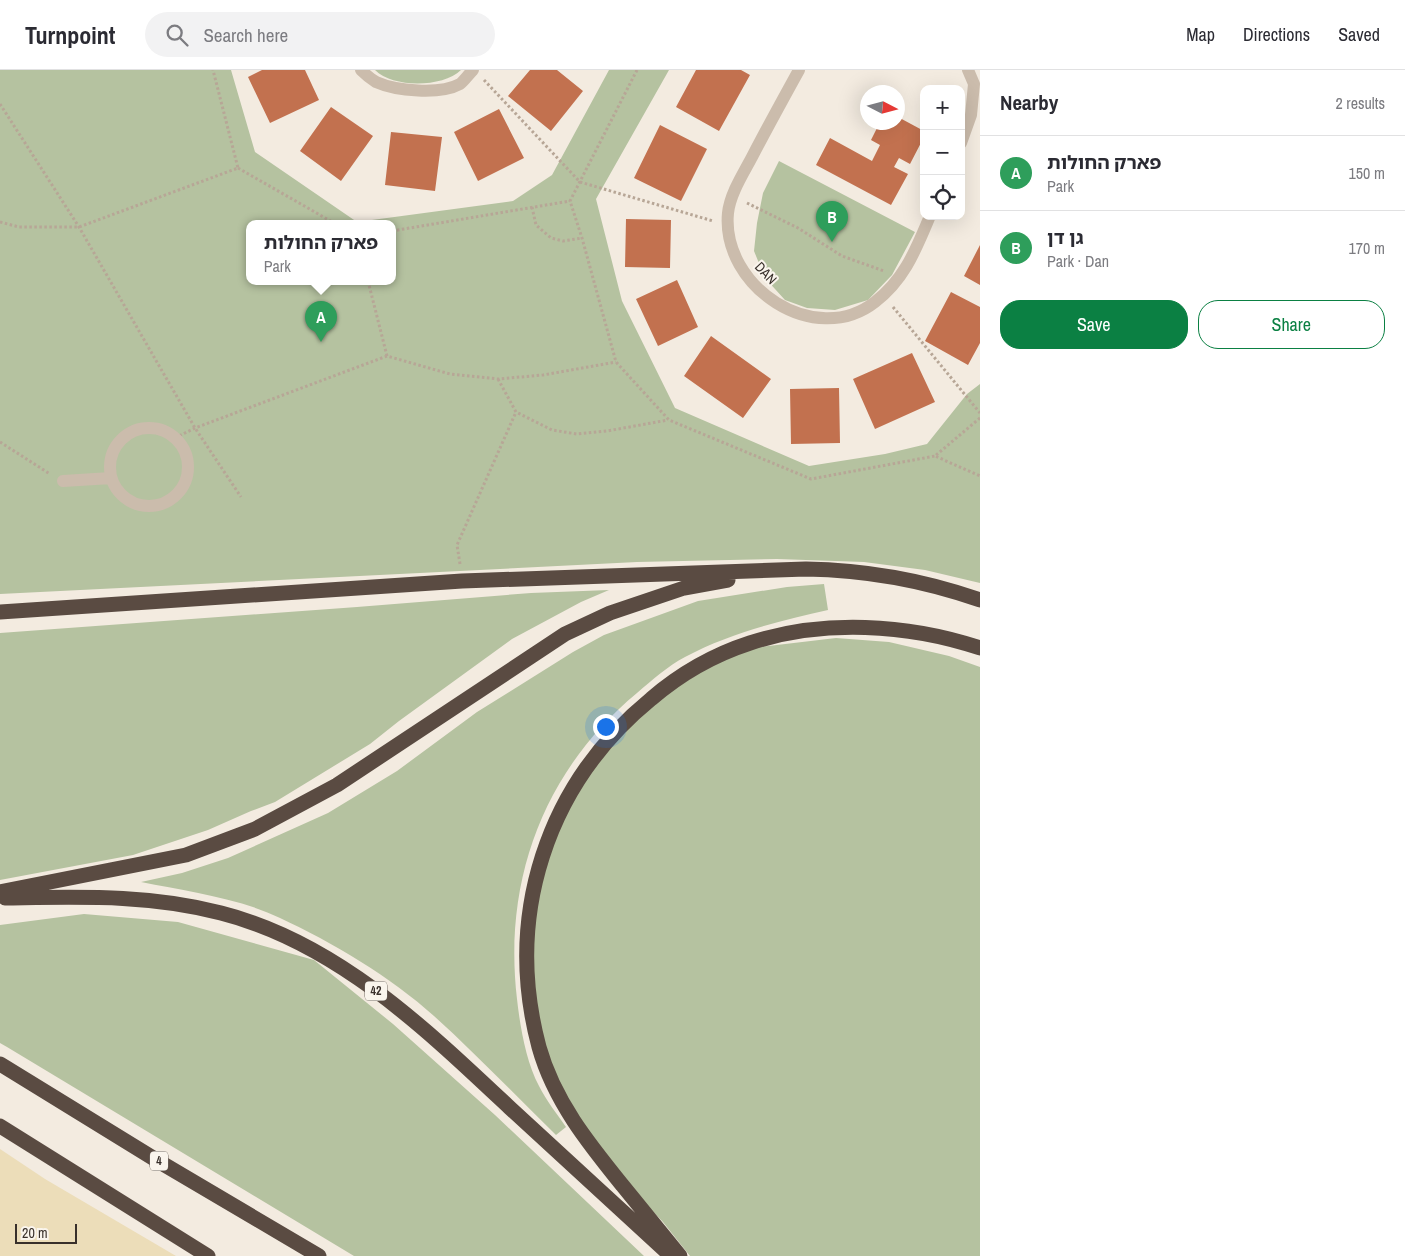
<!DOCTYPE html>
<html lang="en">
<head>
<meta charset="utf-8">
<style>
	:root { --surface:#fff; --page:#f2f2f3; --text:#2b2b33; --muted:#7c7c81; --line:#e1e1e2; --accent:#0b8043 }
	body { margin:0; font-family:"Archivo Narrow","Noto Sans Hebrew",sans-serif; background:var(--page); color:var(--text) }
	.controls { position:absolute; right:15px; top:15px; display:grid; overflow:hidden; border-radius:10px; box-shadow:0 5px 20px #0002 }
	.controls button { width:45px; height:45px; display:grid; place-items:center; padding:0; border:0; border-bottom:1px solid var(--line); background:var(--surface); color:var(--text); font:25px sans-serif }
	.compass { position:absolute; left:860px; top:15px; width:45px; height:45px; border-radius:50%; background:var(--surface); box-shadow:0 5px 20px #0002; rotate:96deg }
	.scale { position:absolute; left:15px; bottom:12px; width:62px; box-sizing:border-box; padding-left:5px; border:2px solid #39302b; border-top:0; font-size:14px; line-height:18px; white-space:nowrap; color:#39302b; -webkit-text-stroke:4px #faf5ed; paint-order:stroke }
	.you { position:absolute; left:605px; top:656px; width:18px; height:18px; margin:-12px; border:4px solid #fff; border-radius:50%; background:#1a73e8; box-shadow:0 0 0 8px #1a73e833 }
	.badge { display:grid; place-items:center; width:32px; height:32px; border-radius:50%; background:var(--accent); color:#fff; font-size:16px; font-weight:700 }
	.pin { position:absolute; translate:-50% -41px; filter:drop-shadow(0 1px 2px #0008) }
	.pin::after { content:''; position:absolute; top:26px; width:18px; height:15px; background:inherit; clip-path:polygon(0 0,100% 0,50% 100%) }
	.popup { position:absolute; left:246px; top:150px; width:150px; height:65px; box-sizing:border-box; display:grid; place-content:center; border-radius:10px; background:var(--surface); filter:drop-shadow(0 1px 4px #0005); font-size:16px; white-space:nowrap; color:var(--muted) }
	.popup b { font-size:19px; color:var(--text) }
	.popup::after { content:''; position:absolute; left:50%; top:100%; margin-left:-10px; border:10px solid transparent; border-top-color:var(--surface) }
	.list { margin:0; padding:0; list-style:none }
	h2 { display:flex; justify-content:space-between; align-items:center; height:65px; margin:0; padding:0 20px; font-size:21px }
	h2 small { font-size:16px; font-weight:400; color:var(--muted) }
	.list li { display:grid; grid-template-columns:32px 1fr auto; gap:15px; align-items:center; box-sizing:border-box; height:75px; padding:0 20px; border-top:1px solid var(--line) }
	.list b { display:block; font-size:19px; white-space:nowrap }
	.list p { margin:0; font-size:16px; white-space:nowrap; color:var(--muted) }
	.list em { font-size:16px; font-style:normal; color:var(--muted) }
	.actions { display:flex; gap:10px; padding:15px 20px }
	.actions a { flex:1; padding:11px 0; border:1px solid var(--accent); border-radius:20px; text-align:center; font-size:18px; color:var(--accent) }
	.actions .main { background:var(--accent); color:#fff }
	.icon { flex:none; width:28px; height:28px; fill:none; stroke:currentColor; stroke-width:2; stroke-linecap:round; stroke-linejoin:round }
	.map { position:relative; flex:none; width:980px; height:1186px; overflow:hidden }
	header { display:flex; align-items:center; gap:30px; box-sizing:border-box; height:70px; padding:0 25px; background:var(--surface); border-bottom:1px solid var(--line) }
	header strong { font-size:24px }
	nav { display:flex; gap:28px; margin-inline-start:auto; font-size:18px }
	.search { width:350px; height:45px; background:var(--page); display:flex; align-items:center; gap:12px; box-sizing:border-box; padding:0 18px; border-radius:28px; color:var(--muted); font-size:19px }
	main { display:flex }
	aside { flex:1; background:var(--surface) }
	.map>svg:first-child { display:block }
</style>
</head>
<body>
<header>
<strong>Turnpoint</strong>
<div class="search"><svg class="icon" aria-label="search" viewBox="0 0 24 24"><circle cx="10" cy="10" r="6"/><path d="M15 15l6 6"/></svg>Search here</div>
<nav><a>Map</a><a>Directions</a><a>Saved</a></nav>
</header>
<main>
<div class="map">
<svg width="980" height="1186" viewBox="0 0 980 1186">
	<rect width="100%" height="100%" fill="#f3ebe0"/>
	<path fill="#b5c2a0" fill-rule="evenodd" d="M0 0H231L255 82 357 152 513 131 552 105 609 0H669L596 129 622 231 675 338 809 396 885 384 927 374 967 324 980 314V513L925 500 864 492 777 489 637 492 0 524ZM250 153H392V211H250Z
		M375 0H461C442 18 393 18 375 0Z
		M779 91 915 162 892 205 868 230 835 240 807 238 785 230 765 208 754 181 757 153 763 123Z
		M824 514 828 540C779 551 730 563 685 587 668 596 652 610 637 623 544 700 503 810 517 929 520 956 526 992 539 1016 546 1030 557 1044 566 1057L556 1065C516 1026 476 984 434 946 392 908 332 872 280 848 239 828 185 821 141 812L182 803 228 788 328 743 397 701 477 642 573 582 604 565 698 531 787 517Z
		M609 520 581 532 512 569 399 651 370 674 275 732 251 741 208 760 133 785 0 810V563L357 537 531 523Z
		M836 568 889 572 949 586 980 597V1186H690L663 1152 585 1070 535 958 528 858 565 731 624 652 734 580Z
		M84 844 178 852 314 890 393 954 495 1045 644 1186H354L7 977 0 973V855Z"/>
	<path fill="#ecddb9" d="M0 1079 45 1109 176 1186H0Z"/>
	<path fill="#c2714f" d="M262 0H305L319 30 270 53 248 7Z
		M530 0H557L583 21 551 61 508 26Z
		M696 0H741L750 5 719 61 676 37Z
		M331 37 373 66 341 111 300 81Z
		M499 39 524 88 478 111 454 62Z
		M898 47 924 61V67L910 94 899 88 894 97 908 104 891 135 816 95 830 68 872 91 880 75 871 70 880 52H898Z
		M660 55 707 79 681 131 634 108Z
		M391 62 442 67 435 121 385 115Z
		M626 149 671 150 670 198 625 197Z
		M980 175V215L964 206Z
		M677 210 698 257 658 276 636 229Z
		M951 222 980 237V273L968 295 925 271Z
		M711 266 771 309 743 348 684 306Z
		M912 283 935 332 875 359 853 309Z
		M839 318 840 373 791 374 790 319Z"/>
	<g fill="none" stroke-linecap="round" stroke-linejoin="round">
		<path stroke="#b7a696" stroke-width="3" stroke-dasharray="2.5 2.5" stroke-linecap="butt" d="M637 0 570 131 582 168 616 292 669 350 811 409 935 386
			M484 10 580 112 713 151
			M0 34 79 157 195 358 241 427
			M238 98 334 153
			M747 133 798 158 842 186 884 201
			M532 137 536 155 551 168 563 171 582 168
			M0 152 19 157H79L238 98 213 0
			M392 161 570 131
			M368 211 387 286
			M893 237 980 343
			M498 309 516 342 552 360 577 364 607 361 668 350
			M980 348 935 386 980 406
			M175 368 195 358 387 286 450 304 498 309 543 305 616 292
			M0 372 50 404
			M460 494 457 475 516 342"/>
		<path stroke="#cbbcac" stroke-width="12" d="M361 0C365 4 371 9 376 12 396 21 440 25 460 14 464 11 469 4 473 0
			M799 0C783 29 767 58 752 87 743 104 730 124 728 143 721 217 815 279 875 232 905 209 916 179 930 146
			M961 73 971 45 974 14 968 0
			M110 397a39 39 0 1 1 78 0a39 39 0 1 1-78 0Z
			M63 411 111 408"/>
		<path stroke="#5a4b42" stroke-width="15" d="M0 542 462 511 806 499C866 500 923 510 980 530
			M0 822 186 785 255 759 337 715 565 564 610 543 684 518 728 510
			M5 828C79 827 149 824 221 843 336 872 426 959 510 1038 563 1087 616 1136 670 1185
			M0 994 153 1088 319 1186
			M0 1056 208 1186
			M680 1186C661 1163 642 1139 623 1116 589 1074 554 1031 539 977 504 846 546 715 651 629 680 604 713 585 750 573 823 549 908 554 980 578"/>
	</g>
	<g text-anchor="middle" stroke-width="4" stroke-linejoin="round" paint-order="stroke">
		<g fill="#faf5ed" stroke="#736b65" stroke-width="1">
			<rect x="365" y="911.5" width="22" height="19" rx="4"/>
			<rect x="150" y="1081.5" width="18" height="19" rx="4"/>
		</g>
		<g font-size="12" font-weight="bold" fill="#39302b">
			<text x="376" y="925">42</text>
			<text x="159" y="1095">4</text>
		</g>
		<g font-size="14" fill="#39302b" stroke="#faf5ed">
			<text transform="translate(766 203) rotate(47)" y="5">DAN</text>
		</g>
	</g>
</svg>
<div class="controls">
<button>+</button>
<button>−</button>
<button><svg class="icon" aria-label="locate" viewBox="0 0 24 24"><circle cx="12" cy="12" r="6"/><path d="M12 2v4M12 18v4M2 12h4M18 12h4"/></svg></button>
</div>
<svg class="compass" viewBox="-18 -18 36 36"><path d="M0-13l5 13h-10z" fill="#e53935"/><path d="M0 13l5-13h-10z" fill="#7c7c81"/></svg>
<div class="scale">20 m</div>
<div class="you"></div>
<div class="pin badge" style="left:321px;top:272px;background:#2e9e5b">A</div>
<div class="popup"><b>פארק החולות</b>Park</div>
<div class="pin badge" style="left:832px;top:172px;background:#2e9e5b">B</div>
</div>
<aside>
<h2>Nearby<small>2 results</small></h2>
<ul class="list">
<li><span class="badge" style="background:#2e9e5b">A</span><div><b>פארק החולות</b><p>Park</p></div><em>150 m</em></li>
<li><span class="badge" style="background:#2e9e5b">B</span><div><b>גן דן</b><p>Park · Dan</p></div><em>170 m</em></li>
</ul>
<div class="actions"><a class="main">Save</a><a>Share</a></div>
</aside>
</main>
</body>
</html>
